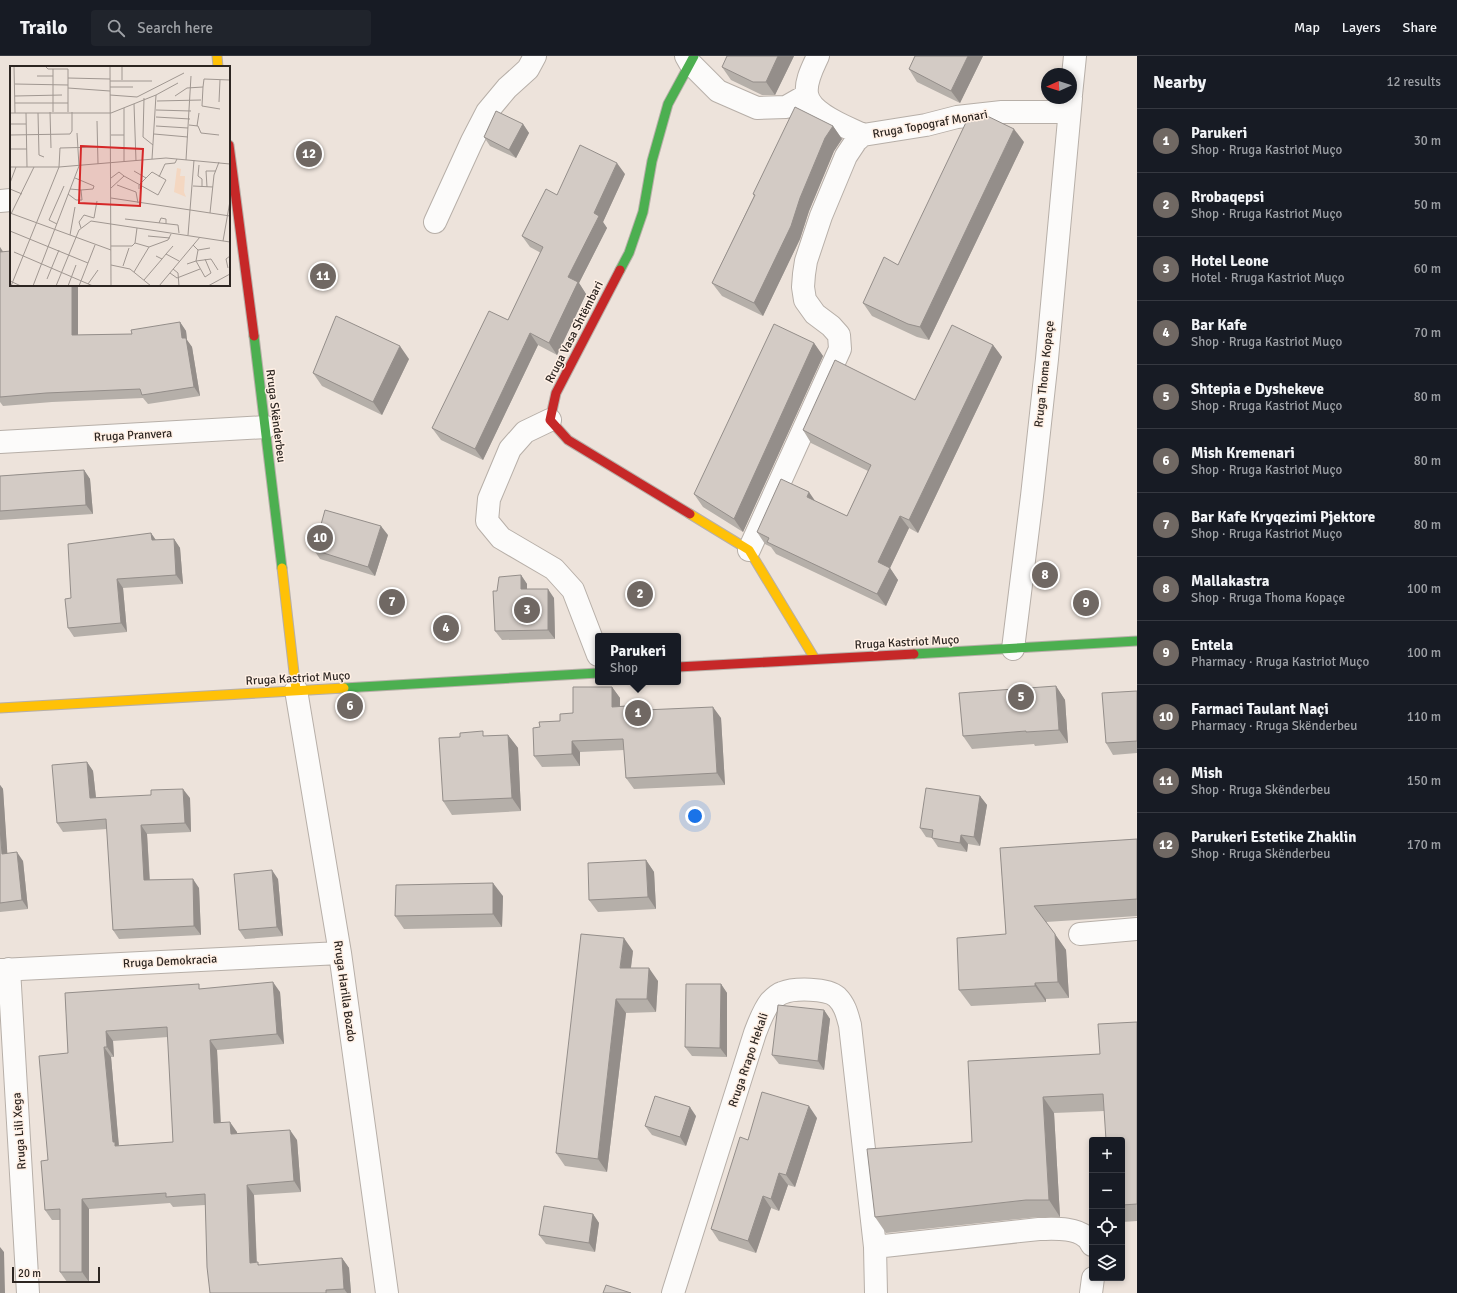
<!DOCTYPE html>
<html lang="en">
<head>
<meta charset="utf-8">
<style>
	:root { --surface:#171b24; --page:#20242c; --text:#f1f3f6; --muted:#9ea1a6; --line:#363941; --accent:#706863 }
	body { margin:0; font-family:Signika,sans-serif; background:var(--page); color:var(--text) }
	.controls { position:absolute; right:12px; bottom:12px; display:grid; overflow:hidden; border-radius:4px; box-shadow:0 2px 6px #0003 }
	.controls button { width:36px; height:36px; display:grid; place-items:center; padding:0; border:0; border-bottom:1px solid var(--line); background:var(--surface); color:var(--text); font:20px sans-serif }
	.compass { position:absolute; left:1041px; top:12px; width:36px; height:36px; border-radius:50%; background:var(--surface); box-shadow:0 2px 6px #0003; rotate:267deg }
	.scale { position:absolute; left:12px; bottom:10px; width:88px; box-sizing:border-box; padding-left:4px; border:2px solid #2d2622; border-top:0; font-size:11px; line-height:14px; white-space:nowrap; color:#2d2622; -webkit-text-stroke:3px #fff0e5; paint-order:stroke }
	.you { position:absolute; left:695px; top:760px; width:14px; height:14px; margin:-10px; border:3px solid #fff; border-radius:50%; background:#1a73e8; box-shadow:0 0 0 6px #1a73e833 }
	.badge { display:grid; place-items:center; width:26px; height:26px; border-radius:50%; background:var(--accent); color:#fff; font-size:13px; font-weight:700 }
	.pin { position:absolute; translate:-50% -50%; border:2px solid #fff; box-shadow:0 1px 4px #0006 }
	.popup { position:absolute; left:595px; top:577px; width:86px; height:52px; box-sizing:border-box; display:grid; place-content:center; border-radius:4px; background:var(--surface); filter:drop-shadow(0 1px 3px #0005); font-size:13px; white-space:nowrap; color:var(--muted) }
	.popup b { font-size:15px; color:var(--text) }
	.popup::after { content:''; position:absolute; left:50%; top:100%; margin-left:-8px; border:8px solid transparent; border-top-color:var(--surface) }
	.list { margin:0; padding:0; list-style:none }
	h2 { display:flex; justify-content:space-between; align-items:center; height:52px; margin:0; padding:0 16px; font-size:17px }
	h2 small { font-size:13px; font-weight:400; color:var(--muted) }
	.list li { display:grid; grid-template-columns:26px 1fr auto; gap:12px; align-items:center; box-sizing:border-box; height:64px; padding:0 16px; border-top:1px solid var(--line) }
	.list b { display:block; font-size:15px; white-space:nowrap }
	.list p { margin:0; font-size:13px; white-space:nowrap; color:var(--muted) }
	.list em { font-size:13px; font-style:normal; color:var(--muted) }
	.icon { flex:none; width:22px; height:22px; fill:none; stroke:currentColor; stroke-width:2; stroke-linecap:round; stroke-linejoin:round }
	.map { position:relative; flex:none; width:1137px; height:1237px; overflow:hidden }
	header { display:flex; align-items:center; gap:24px; box-sizing:border-box; height:56px; padding:0 20px; background:var(--surface); border-bottom:1px solid var(--line) }
	header strong { font-size:19px }
	nav { display:flex; gap:22px; margin-inline-start:auto; font-size:14px }
	.search { width:280px; height:36px; background:var(--page); display:flex; align-items:center; gap:10px; box-sizing:border-box; padding:0 14px; border-radius:4px; color:var(--muted); font-size:15px }
	main { display:flex }
	aside { flex:1; background:var(--surface) }
	.map>svg:first-child { display:block }
</style>
</head>
<body>
<header>
<strong>Trailo</strong>
<div class="search"><svg class="icon" aria-label="search" viewBox="0 0 24 24"><circle cx="10" cy="10" r="6"/><path d="M15 15l6 6"/></svg>Search here</div>
<nav><a>Map</a><a>Layers</a><a>Share</a></nav>
</header>
<main>
<div class="map">
<svg width="1137" height="1237" viewBox="0 0 1137 1237">
	<rect width="100%" height="100%" fill="#ede3db"/>
	<g fill="none" stroke-linecap="round" stroke-linejoin="round">
		<defs>
			<path id="street" d="M686 0 690 7 718 35 757 52 786 51 807 39
				M818 0C813 11 805 25 807 38 810 58 847 71 863 79
				M1071 39 1075 0
				M0 145 11 144
				M435 166 472 85 487 56 507 32 528 13 535 0
				M550 364 525 376 510 393 489 443 487 465 501 482 554 513 573 534 598 599
				M0 386 266 371
				M749 494 840 293 839 279 831 270 815 258 805 244 803 231 804 218 806 205 821 160 846 100 856 85 863 79 926 69 957 61 1002 56H1069
				M1013 593 1032 440 1047 303 1071 42
				M296 634 340 897 387 1237
				M1080 878 1137 873
				M9 913 28 1237
				M0 914 340 897
				M673 1237 755 977C759 967 763 955 770 946 773 943 779 938 782 937 794 932 827 932 837 941 845 949 847 958 850 969L875 1191
				M876 1237 875 1191 1039 1173C1054 1173 1074 1171 1086 1181 1089 1183 1090 1186 1092 1189
				M1091 1237 1093 1222"/>
			<path id="fast" d="M620 214 629 197 643 156 652 105 668 48 694 0
				M254 280 282 512
				M914 598 1137 585
				M344 632 598 617"/>
			<path id="slow" d="M217 0 218 11
				M690 458 749 494 815 603
				M282 512 296 634
				M0 652 344 632"/>
			<path id="jam" d="M229 89 254 280
				M620 214 556 337 550 364 568 384 690 458
				M678 611 914 598"/>
		</defs>
		<use href="#street" stroke="#b7afa8" stroke-width="24"/>
		<use href="#fast" stroke="#b7afa8" stroke-width="11"/>
		<use href="#slow" stroke="#b7afa8" stroke-width="11"/>
		<use href="#jam" stroke="#b7afa8" stroke-width="11"/>
		<use href="#street" stroke="#fcfbfa" stroke-width="22"/>
		<use href="#fast" stroke="#4caf50" stroke-width="9"/>
		<use href="#slow" stroke="#ffc107" stroke-width="9"/>
		<use href="#jam" stroke="#c62828" stroke-width="9"/>
	</g>
	<path fill="#b5afa9" fill-rule="evenodd" d="M794 0 775 39H762L731 24 722 11Z
		M983 0 960 47 917 26 909 13Z
		M523 68 529 77 516 102 490 90 484 81Z
		M833 70 842 83 834 95 809 155 800 183 763 260 722 240 712 227 754 140 753 138Z
		M1024 86 929 284 917 281 872 260 863 247 898 209Z
		M625 118 603 166 607 172 579 227 586 238 557 299 538 289 483 404 441 384 432 372 508 264 541 197 530 191 522 180Z
		M0 191 11 229H78V279L132 278 180 266 186 275 187 284 192 291 200 340 148 348 143 342 52 346 3 350 0 346Z
		M814 287 823 300 743 476 703 451 694 438Z
		M993 289 1002 301 918 477 909 472 890 512 898 524 886 550 776 498 771 491 765 488 757 476 815 445 847 460 868 415 811 387 803 374 915 344Z
		M409 303 382 359 322 330 313 317Z
		M84 414 90 423 93 458 0 464V420Z
		M151 477 156 484 174 483 180 492 183 528 123 532 127 576 74 581 68 572 71 542Z
		M388 479 375 520 320 503 314 494Z
		M521 519 527 528V533L554 542 555 583 502 584 495 575 497 535Z
		M1056 630 1065 644 1068 687 1035 690 1034 688 972 693 963 680Z
		M612 631 620 642V650L643 649 647 654 721 662 725 729 634 733 626 722 624 694 580 696V710L542 711 534 700 540 671 560 665Z
		M1137 635V697L1113 699 1106 687Z
		M508 679 518 692 521 755 452 759 443 745 486 680Z
		M87 706 93 715 96 742H190L191 776 147 778 150 824 199 832 201 879 119 883 113 874 107 773 63 776 57 767Z
		M0 729 3 733 7 797 23 805 28 853 0 856Z
		M980 740 987 749 980 790 968 788 967 796 938 791 932 782 926 781 920 772Z
		M1137 783V860L1046 866 1066 894 1069 942 1046 943V946L971 950 959 934 1006 878 1000 792Z
		M646 804 654 816 656 853 598 856 589 844Z
		M278 823 283 880 245 883 239 874Z
		M503 840 502 871 404 873 395 860Z
		M633 895 631 912 658 925 656 956 626 957 607 1116 565 1110 556 1097Z
		M721 928 727 937V1001L692 1000 685 991Z
		M202 933 280 936 284 988 217 994 221 1066 237 1076V1078L297 1084 301 1136 254 1139 257 1207 259 1209 342 1202 349 1212 351 1237H210L205 1149 173 1151 170 1147 89 1153V1226H67L60 1216V1164H52L45 1154 68 997 65 937ZM168 981 173 1086 119 1090 111 1001H114L113 985Z
		M824 954 830 963 824 1014 779 1008 772 999Z
		M1137 966V1165L1122 1166V1084L1104 1055 1054 1057 1060 1161H1038L886 1177 875 1161 972 1086 1100 998Z
		M696 1060 686 1090 652 1079 645 1070Z
		M817 1062 795 1131 788 1129 779 1155 771 1152 756 1197 719 1185 711 1173 748 1084Z
		M593 1158 599 1167 595 1196 546 1188 539 1179Z"/>
	<path fill="#948e8a" d="M778 0H794L775 39 766 26Z
		M968 0H983L960 47 951 35Z
		M523 68 529 77 516 102 509 94Z
		M833 70 842 83 834 95 809 155 800 183 763 260 754 247 800 142 825 82Z
		M1014 73 1024 86 929 284 920 271Z
		M617 107 625 118 603 166 607 172 579 227 586 238 557 299 549 287 568 221 594 157Z
		M0 191 6 200 0 196Z
		M72 229H78V288L72 279Z
		M180 266 186 275 187 284 192 291 200 340 194 331 182 282Z
		M530 277 538 289 483 404 475 393Z
		M814 287 823 300 743 476 734 463Z
		M993 289 1002 301 918 477 909 464Z
		M400 290 409 303 382 359 373 346Z
		M84 414 90 423 93 458 86 449Z
		M809 436 818 449 807 441Z
		M900 460 909 472 890 512 898 524 886 550 877 538 878 506Z
		M381 470 388 479 375 520 368 511Z
		M151 477 157 486 152 484Z
		M174 483 180 492 183 528 176 519Z
		M521 519 527 528V542L521 533Z
		M117 523 123 532 127 576 121 567Z
		M548 533 554 542 555 583 548 574Z
		M1056 630 1065 644 1068 687 1059 674Z
		M612 631 620 642V662L612 651Z
		M643 649 651 660 644 654Z
		M713 651 721 662 725 729 717 717Z
		M508 679 518 692 521 755 512 742Z
		M572 685 580 696V710L572 698Z
		M87 706 93 715 97 751 90 742Z
		M0 729 3 733 8 807 2 798 0 771Z
		M183 733 190 742 191 776 185 767Z
		M980 740 987 749 980 790 974 781Z
		M141 769 147 778 150 833 144 824Z
		M961 779 968 788 967 796 960 787Z
		M17 796 23 805 28 853 22 844Z
		M646 804 654 816 656 853 648 841Z
		M272 814 278 823 283 880 277 871Z
		M193 823 199 832 201 879 194 870Z
		M493 827 503 840 502 871 493 858Z
		M1055 878 1066 894 1069 942 1058 926Z
		M624 882 633 895 629 925 620 912Z
		M649 912 658 925 656 956 647 943Z
		M273 926 280 936 284 988 277 978Z
		M1035 927 1046 943V946L1035 930Z
		M721 928 727 937V1001L720 992Z
		M616 943 626 957 607 1116 598 1103Z
		M824 954 830 963 824 1014 818 1005Z
		M106 975 113 985 114 1001 107 991Z
		M210 984 217 994 221 1077 214 1067Z
		M104 991 111 1001 119 1092 122 1100 113 1086Z
		M1043 1041 1054 1057 1060 1161 1049 1144Z
		M809 1050 817 1062 795 1131 786 1119Z
		M690 1051 696 1060 686 1090 680 1081Z
		M230 1066 237 1076 238 1088 231 1078Z
		M290 1074 297 1084 301 1136 294 1125Z
		M779 1117 788 1129 779 1155 771 1143Z
		M247 1129 254 1139 257 1217 250 1207Z
		M763 1140 771 1152 756 1197 748 1185Z
		M82 1143 89 1153V1226L82 1216Z
		M593 1158 599 1167 595 1196 589 1187Z
		M0 1191 4 1196 5 1237H0Z
		M342 1202 349 1212 351 1237H347L344 1233Z"/>
	<path fill="#d3cbc5" stroke="#948e8a" fill-rule="evenodd" d="M727 0H778L766 26H753L722 11Z
		M915 0H968L951 35 909 13Z
		M795 51 833 70 825 82 800 142 791 170 754 247 712 227 755 139 753 138Z
		M496 55 523 68 509 94 484 81Z
		M981 57 1014 73 920 271 908 268 863 247 884 201 898 209 970 58Z
		M580 89 617 107 594 157 599 160 568 221 578 226 549 287 530 277 475 393 432 372 489 255 508 264 543 191 522 180 546 133 557 139Z
		M0 194V196L11 195V229H72V279L132 278 131 274 180 266 182 282H186L194 331 142 339 140 333 46 337 0 341Z
		M336 260 400 290 373 346 313 317Z
		M774 268 814 287 734 463 694 438Z
		M952 269 993 289 909 464 900 460 878 506 890 512 877 538 767 486 769 482 757 476 781 423 809 436 807 441 847 460 871 409 803 374 835 304 915 344Z
		M84 414 86 449 0 455V420Z
		M325 454 381 470 368 511 314 494Z
		M151 477 152 484 174 483 176 519 117 523 121 567 68 572 65 543 71 542 68 488Z
		M521 519V533H548V574L495 575 493 535H497L499 521Z
		M1056 630 1059 674 1026 676V675L963 680 959 637Z
		M573 631H612V651L643 649 644 654 713 651 717 717 626 722 623 683 572 685V698L534 700 533 672 540 671 539 666 560 665V658L573 657Z
		M1137 635V685L1106 687 1102 637Z
		M483 675V680L508 679 512 742 443 745 439 682 460 681V677Z
		M87 706 90 742 151 739V734L183 733 185 767 141 769 144 824 193 823 194 870 113 874 106 763 57 767 52 709Z
		M926 732 980 740 974 781 961 779 960 787 932 782 933 774 920 772Z
		M0 771 2 798 17 796 22 844 0 847Z
		M1137 783V843L1034 850 1055 878 1058 926 1035 927V930L959 934 957 882 1006 878 1000 792Z
		M646 804 648 841 589 844 588 807Z
		M272 814 277 871 239 874 234 818Z
		M493 827V858L395 860 396 829Z
		M581 878 624 882 620 912H649L647 943H616L598 1103 556 1097Z
		M273 926 277 978 210 984 214 1067 230 1066 231 1078 290 1074 294 1125 247 1129 250 1207 258 1206V1209L342 1202 344 1233 326 1234V1237H210L207 1211 205 1138 166 1141V1137L82 1143V1216H60V1153L45 1154 41 1105 48 1104 39 1000 68 997 65 937 199 928V933ZM167 971 173 1086 115 1090V1086H113L104 991H107L106 975Z
		M686 928H721L720 992 685 991Z
		M778 949 824 954 818 1005 772 999Z
		M1137 966V1148L1122 1149V1084H1106L1103 1038 1043 1041 1049 1144H1026L875 1161 867 1093 972 1086 968 1005 1100 998 1098 968Z
		M762 1036 809 1050 786 1119 779 1117 771 1143 763 1140 748 1185 711 1173 740 1081 748 1084Z
		M655 1040 690 1051 680 1081 645 1070Z
		M544 1150 593 1158 589 1187 539 1179Z
		M606 1229 631 1237H603Z"/>
	<g text-anchor="middle" stroke-width="3" stroke-linejoin="round" paint-order="stroke">
		<g font-size="12" fill="#2d2622" stroke="#fff0e5">
			<text transform="translate(930 68) rotate(-10)" y="4">Rruga Topograf Monari</text>
			<text transform="translate(574 276) rotate(-63)" y="4">Rruga Vasa Shtëmbari</text>
			<text transform="translate(1044 318) rotate(-84)" y="4">Rruga Thoma Kopaçe</text>
			<text transform="translate(276 360) rotate(83)" y="4">Rruga Skënderbeu</text>
			<text transform="translate(133 379) rotate(-3)" y="4">Rruga Pranvera</text>
			<text transform="translate(907 586) rotate(-3)" y="4">Rruga Kastriot Muço</text>
			<text transform="translate(298 622) rotate(-3)" y="4">Rruga Kastriot Muço</text>
			<text transform="translate(170 905) rotate(-3)" y="4">Rruga Demokracia</text>
			<text transform="translate(345 935) rotate(82)" y="4">Rruga Harilla Bozdo</text>
			<text transform="translate(748 1004) rotate(-71)" y="4">Rruga Rrapo Hekali</text>
			<text transform="translate(19 1075) rotate(-94)" y="4">Rruga Lili Xega</text>
		</g>
	</g>
	<g transform="translate(10 10)">
		<rect width="220" height="220" fill="#ede3db"/>
		<path d="M167 102 171 103 170 110H175L174 126 176 131 164 126Z" fill="#f4d7c1"/>
		<path fill="none" stroke="#a09791" stroke-width="1" d="M4 0 5 47M35 0 38 3H58V46M100 0 101 220M112 0V14M43 3V46M27 10H43M58 12 100 13M100 15H142M5 18 58 19M100 21H123M193 21 194 13 220 14M58 22 100 25M100 29 127 31 174 7M5 30 52 29M165 30 177 22 193 21 192 40 210 43M134 32 133 71 143 79M147 35 191 34M209 36 210 14M5 37H58M124 38 126 95M114 42V95M146 44 181 45M40 46 41 82M0 47H101L146 29M16 47 17 101M28 47 29 89 34 91M146 51 180 53M87 55 88 98M0 58H16M179 59 188 60 191 67 209 69M146 60 178 62M187 60 189 47M144 68 178 71M0 69 60 68 62 65V46M101 69H114M0 83H17M142 93 146 29 168 17M176 94 181 10M189 99 188 110 192 113V121M0 101H49L50 82 88 81M124 105 136 112M149 111 155 98 165 97 167 93M65 112 84 120 83 123 71 124M101 112 109 106 114 110M0 117 6 101M107 119 126 126 128 137M183 120 203 121M197 121 196 105H206M101 122 114 110 148 129M0 123 12 128M129 123V119L142 106 156 114 148 129M58 128 66 134H72L71 124 60 123M101 132 220 150M0 147 101 184M200 147 204 109 209 96M1 148 24 101M84 152 87 135M115 153 168 159 169 167M149 157 151 152 156 153V158M47 158 39 154 54 120M71 162 69 156 74 149 84 152M0 165 78 197M60 169 65 141M178 169 184 94M138 170 160 172M213 175 220 135M125 177 139 181M183 179 188 184 200 182M101 180H122L125 177 127 162M163 180 156 188 169 195M188 184 186 195 201 193 208 204M4 186 83 220M146 190 152 193 156 188M177 198 186 195 195 211 201 207 195 193M101 199 120 203 141 220M113 200 119 182M218 202 216 193 220 190M163 203 168 207 169 220M124 206 139 181 158 174 161 168M160 207 167 212 190 203M37 213 49 184M134 214 152 193M0 215 11 220M78 218 88 204M1 220 49 101 156 92 220 98M23 220 69 100 67 67M46 220 69 164 81 155 220 176M58 220 66 199M69 220 85 179M149 220 190 171M198 220 220 208"/>
		<path fill="#d62828" fill-opacity="0.15" stroke="#d62828" stroke-width="2" d="M71 80 133 83 130 140 69 137Z"/>
		<rect width="220" height="220" fill="none" stroke="#2d2622" stroke-width="2"/>
	</g>
</svg>
<div class="controls">
<button>+</button>
<button>−</button>
<button><svg class="icon" aria-label="locate" viewBox="0 0 24 24"><circle cx="12" cy="12" r="6"/><path d="M12 2v4M12 18v4M2 12h4M18 12h4"/></svg></button>
<button><svg class="icon" aria-label="layers" viewBox="0 0 24 24"><path d="M12 4l9 5-9 5-9-5zM3 14l9 5 9-5"/></svg></button>
</div>
<svg class="compass" viewBox="-18 -18 36 36"><path d="M0-13l5 13h-10z" fill="#e53935"/><path d="M0 13l5-13h-10z" fill="#9ea1a6"/></svg>
<div class="scale">20 m</div>
<div class="you"></div>
<div class="pin badge" style="left:638px;top:657px">1</div>
<div class="popup"><b>Parukeri</b>Shop</div>
<div class="pin badge" style="left:640px;top:538px">2</div>
<div class="pin badge" style="left:527px;top:554px">3</div>
<div class="pin badge" style="left:446px;top:572px">4</div>
<div class="pin badge" style="left:1021px;top:641px">5</div>
<div class="pin badge" style="left:350px;top:650px">6</div>
<div class="pin badge" style="left:392px;top:546px">7</div>
<div class="pin badge" style="left:1045px;top:519px">8</div>
<div class="pin badge" style="left:1086px;top:547px">9</div>
<div class="pin badge" style="left:320px;top:482px">10</div>
<div class="pin badge" style="left:323px;top:220px">11</div>
<div class="pin badge" style="left:309px;top:98px">12</div>
</div>
<aside>
<h2>Nearby<small>12 results</small></h2>
<ul class="list">
<li><span class="badge">1</span><div><b>Parukeri</b><p>Shop · Rruga Kastriot Muço</p></div><em>30 m</em></li>
<li><span class="badge">2</span><div><b>Rrobaqepsi</b><p>Shop · Rruga Kastriot Muço</p></div><em>50 m</em></li>
<li><span class="badge">3</span><div><b>Hotel Leone</b><p>Hotel · Rruga Kastriot Muço</p></div><em>60 m</em></li>
<li><span class="badge">4</span><div><b>Bar Kafe</b><p>Shop · Rruga Kastriot Muço</p></div><em>70 m</em></li>
<li><span class="badge">5</span><div><b>Shtepia e Dyshekeve</b><p>Shop · Rruga Kastriot Muço</p></div><em>80 m</em></li>
<li><span class="badge">6</span><div><b>Mish Kremenari</b><p>Shop · Rruga Kastriot Muço</p></div><em>80 m</em></li>
<li><span class="badge">7</span><div><b>Bar Kafe Kryqezimi Pjektore</b><p>Shop · Rruga Kastriot Muço</p></div><em>80 m</em></li>
<li><span class="badge">8</span><div><b>Mallakastra</b><p>Shop · Rruga Thoma Kopaçe</p></div><em>100 m</em></li>
<li><span class="badge">9</span><div><b>Entela</b><p>Pharmacy · Rruga Kastriot Muço</p></div><em>100 m</em></li>
<li><span class="badge">10</span><div><b>Farmaci Taulant Naçi</b><p>Pharmacy · Rruga Skënderbeu</p></div><em>110 m</em></li>
<li><span class="badge">11</span><div><b>Mish</b><p>Shop · Rruga Skënderbeu</p></div><em>150 m</em></li>
<li><span class="badge">12</span><div><b>Parukeri Estetike Zhaklin</b><p>Shop · Rruga Skënderbeu</p></div><em>170 m</em></li>
</ul>
</aside>
</main>
</body>
</html>
